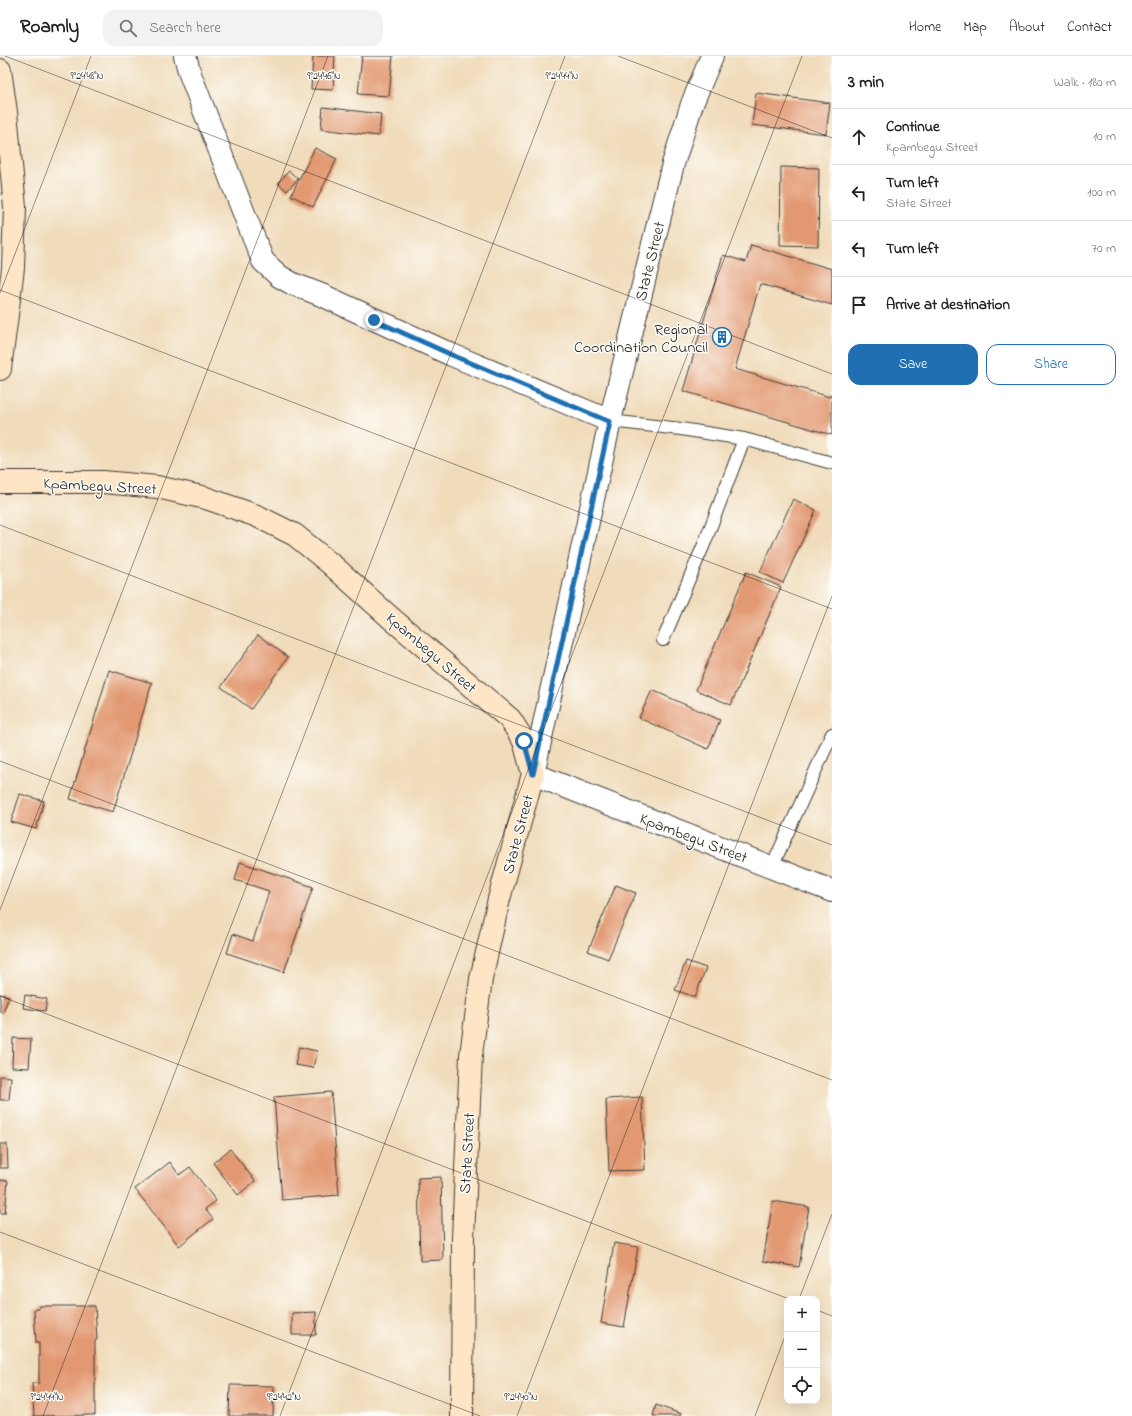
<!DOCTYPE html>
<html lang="en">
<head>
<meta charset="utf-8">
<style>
	:root { --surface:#fff; --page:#f2f2f2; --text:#202124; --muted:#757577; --line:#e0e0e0; --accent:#1f6fb2 }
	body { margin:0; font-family:"Indie Flower",sans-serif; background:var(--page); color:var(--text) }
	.controls { position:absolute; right:12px; bottom:12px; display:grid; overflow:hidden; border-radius:8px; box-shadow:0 4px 16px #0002 }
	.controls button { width:36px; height:36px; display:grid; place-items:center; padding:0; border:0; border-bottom:1px solid var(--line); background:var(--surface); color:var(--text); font:20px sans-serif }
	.stop { position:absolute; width:12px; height:12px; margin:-9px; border:3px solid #1f6fb2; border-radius:50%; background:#fff }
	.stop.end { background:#1f6fb2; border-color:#fff; box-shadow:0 1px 4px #0008 }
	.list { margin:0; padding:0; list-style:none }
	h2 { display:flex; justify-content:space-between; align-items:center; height:52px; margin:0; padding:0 16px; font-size:17px }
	h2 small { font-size:13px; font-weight:400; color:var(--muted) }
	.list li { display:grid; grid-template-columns:26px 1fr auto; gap:12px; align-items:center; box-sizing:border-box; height:56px; padding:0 16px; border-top:1px solid var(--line) }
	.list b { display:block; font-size:15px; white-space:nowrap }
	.list p { margin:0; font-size:13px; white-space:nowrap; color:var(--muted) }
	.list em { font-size:13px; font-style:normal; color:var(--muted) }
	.actions { display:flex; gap:8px; padding:12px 16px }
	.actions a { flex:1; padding:9px 0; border:1px solid var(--accent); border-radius:12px; text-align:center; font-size:14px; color:var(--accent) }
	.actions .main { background:var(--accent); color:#fff }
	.icon { flex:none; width:22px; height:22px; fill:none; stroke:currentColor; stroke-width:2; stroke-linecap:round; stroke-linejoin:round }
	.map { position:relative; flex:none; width:832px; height:1360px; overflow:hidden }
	header { display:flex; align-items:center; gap:24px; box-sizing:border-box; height:56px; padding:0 20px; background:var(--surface); border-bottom:1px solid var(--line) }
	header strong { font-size:19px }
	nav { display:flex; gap:22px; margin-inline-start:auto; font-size:14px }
	.search { width:280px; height:36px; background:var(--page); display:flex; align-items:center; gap:10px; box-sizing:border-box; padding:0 14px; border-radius:12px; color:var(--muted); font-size:15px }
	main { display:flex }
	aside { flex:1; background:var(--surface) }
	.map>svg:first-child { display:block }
</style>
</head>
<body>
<header>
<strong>Roamly</strong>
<div class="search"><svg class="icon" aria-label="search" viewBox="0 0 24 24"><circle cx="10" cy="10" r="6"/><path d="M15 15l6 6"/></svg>Search here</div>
<nav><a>Home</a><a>Map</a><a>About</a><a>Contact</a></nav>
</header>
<main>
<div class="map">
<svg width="832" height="1360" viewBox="0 0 832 1360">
	<rect width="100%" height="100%" fill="#fdfcf7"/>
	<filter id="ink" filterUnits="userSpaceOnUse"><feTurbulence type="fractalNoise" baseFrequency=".025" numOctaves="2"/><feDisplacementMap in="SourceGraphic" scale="8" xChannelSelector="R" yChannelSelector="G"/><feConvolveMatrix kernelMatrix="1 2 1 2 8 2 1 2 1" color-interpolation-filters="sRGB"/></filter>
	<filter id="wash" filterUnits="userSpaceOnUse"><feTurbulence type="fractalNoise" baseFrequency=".012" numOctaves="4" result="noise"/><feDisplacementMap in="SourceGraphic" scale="16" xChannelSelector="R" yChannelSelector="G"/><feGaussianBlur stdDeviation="0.9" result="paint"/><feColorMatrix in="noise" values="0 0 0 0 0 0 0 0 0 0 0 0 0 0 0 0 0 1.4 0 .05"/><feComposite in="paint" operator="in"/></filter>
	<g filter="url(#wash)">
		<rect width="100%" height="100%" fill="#f0dbba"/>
		<g id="blocks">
			<path fill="#e29871" d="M313 0H335L333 34 311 33Z
				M362 0H393L389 40 358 38Z
				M756 37 830 47 826 78 752 69Z
				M323 51 381 58 379 80 321 73Z
				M315 92 337 103 313 151 291 139Z
				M781 111 819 112 818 190 780 189Z
				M289 115 298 123 287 135 278 127Z
				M751 189 832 213V249L760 228 735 313 830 341 832 337V379L683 335 723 199 746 206Z
				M793 443 816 454 783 527 760 516Z
				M746 516 781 531 731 649 696 634Z
				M258 579 288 601 251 653 221 631Z
				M109 614 152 627 113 756 70 743Z
				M652 634 720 664 708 693 639 662Z
				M20 738 44 745 36 773 11 766Z
				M240 806 313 831 284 916 227 897 233 878 253 885 269 835 235 824Z
				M616 829 636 837 608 903 588 895Z
				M686 905 706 912 695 941 675 934Z
				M0 938 9 940 3 957 0 956Z
				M25 939 47 943 45 955 23 952Z
				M13 982 31 983 29 1012 12 1011Z
				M299 991 317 995 313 1012 295 1009Z
				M0 1020 11 1021 9 1044H0Z
				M331 1036 339 1139 282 1144 274 1041Z
				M642 1041 645 1114 609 1115 606 1043Z
				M0 1088H7L8 1112H0Z
				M230 1093 255 1125 238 1139 213 1107Z
				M170 1106 179 1119 190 1111 216 1145 205 1153 213 1163 179 1190 135 1133Z
				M441 1121 443 1204 420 1205 418 1122Z
				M0 1124 8 1125 5 1157H0Z
				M773 1145 809 1151 799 1211 763 1205Z
				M614 1187 638 1191 624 1271 601 1267Z
				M39 1250H95L97 1284H95V1359L34 1360 32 1327H39V1287H36L34 1253H39Z
				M316 1256V1279H292V1257Z
				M230 1329 274 1330 273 1360H229Z
				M656 1349 681 1358 680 1360H653Z"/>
		</g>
	</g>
	<g filter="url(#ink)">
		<use href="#blocks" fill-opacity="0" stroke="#3c3934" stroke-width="1"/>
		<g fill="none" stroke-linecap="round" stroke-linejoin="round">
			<defs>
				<path id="lane" d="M610 365 681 373 744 383 832 407
					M663 584 705 486 744 383
					M772 811 832 678"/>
				<path id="street" d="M185 0 190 18 247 165 263 205 279 220 293 228 324 240 452 299 610 365
					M712 0 692 48 673 108 653 188 610 365 533 718 832 835"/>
				<path id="secondary" d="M0 14 6 56 15 151 13 212 0 313
					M0 426H103L157 431 206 442 257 460 295 479 332 509 392 563 510 663 524 685 533 718 499 843 481 923 471 999 463 1182 462 1360"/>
			</defs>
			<use href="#lane" stroke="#3c3934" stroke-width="14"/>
			<use href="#street" stroke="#3c3934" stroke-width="24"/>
			<use href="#secondary" stroke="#3c3934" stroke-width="24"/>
			<use href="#lane" stroke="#fff" stroke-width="12"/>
			<use href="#street" stroke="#fff" stroke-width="22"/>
			<use href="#secondary" stroke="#fde5c5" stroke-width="22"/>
		</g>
	</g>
	<g fill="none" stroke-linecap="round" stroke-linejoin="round" filter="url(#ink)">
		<path stroke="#1f6fb2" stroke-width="5" d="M374 264 452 299 610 366 533 718 524 685"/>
	</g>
	<path fill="none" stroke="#1c1c1c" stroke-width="1" stroke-opacity="0.45" d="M5 0 832 318M618 0 832 82M0 234 832 553M0 237 91 0M0 469 832 789M0 705 832 1024M0 854 328 0M0 940 789 1243M0 1176 480 1360M799 1243 832 1158M817 1254 832 1260M43 1360 565 0M280 1360 802 0M517 1360 832 540M755 1360 787 1275"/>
	<defs>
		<symbol id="building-ring" viewBox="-11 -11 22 22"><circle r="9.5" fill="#fdfcf7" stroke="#1f6fb2" stroke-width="1.5"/><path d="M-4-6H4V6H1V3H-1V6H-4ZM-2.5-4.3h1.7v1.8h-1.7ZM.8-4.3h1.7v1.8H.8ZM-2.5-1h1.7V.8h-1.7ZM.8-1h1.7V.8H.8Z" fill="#1f6fb2"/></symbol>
	</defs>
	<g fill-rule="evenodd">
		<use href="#building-ring" x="711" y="270" width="22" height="22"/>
	</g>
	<g text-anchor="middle" stroke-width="3" stroke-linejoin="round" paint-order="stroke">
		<g font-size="16" fill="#1c1c1c" stroke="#fdfcf7">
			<text transform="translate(649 205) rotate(-76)" y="6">State Street</text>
			<text transform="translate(100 429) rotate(3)" y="6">Kpambegu Street</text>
			<text transform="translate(432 596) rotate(41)" y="6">Kpambegu Street</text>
			<text transform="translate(517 778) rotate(-75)" y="6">State Street</text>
			<text transform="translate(694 781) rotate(21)" y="6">Kpambegu Street</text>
			<text transform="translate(466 1097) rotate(-87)" y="6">State Street</text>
		</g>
		<g font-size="16" fill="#1c1c1c" stroke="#fdfcf7" text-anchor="end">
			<text x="708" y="278">Regional<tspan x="708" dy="18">Coordination Council</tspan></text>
		</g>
	</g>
	<g font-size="10" text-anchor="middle" fill="#1c1c1c" stroke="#fdfcf7" stroke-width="3" stroke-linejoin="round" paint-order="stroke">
		<text x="324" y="23">9°24'46"N</text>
		<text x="562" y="23">9°24'44"N</text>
		<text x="87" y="23">9°24'48"N</text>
		<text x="47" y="1344">9°24'44"N</text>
		<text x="284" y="1344">9°24'42"N</text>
		<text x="521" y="1344">9°24'40"N</text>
	</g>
</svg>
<div class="controls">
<button>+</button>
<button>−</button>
<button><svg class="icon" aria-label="locate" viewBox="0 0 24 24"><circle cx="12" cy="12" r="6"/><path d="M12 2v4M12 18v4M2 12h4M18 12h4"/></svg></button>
</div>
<div class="stop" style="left:524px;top:685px"></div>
<div class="stop end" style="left:374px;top:264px"></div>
</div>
<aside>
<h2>3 min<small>Walk · 180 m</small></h2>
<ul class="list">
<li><svg class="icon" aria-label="ahead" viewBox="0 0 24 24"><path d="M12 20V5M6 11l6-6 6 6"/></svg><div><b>Continue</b><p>Kpambegu Street</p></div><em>10 m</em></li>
<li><svg class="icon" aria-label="left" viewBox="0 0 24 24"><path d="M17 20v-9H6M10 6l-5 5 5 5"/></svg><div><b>Turn left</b><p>State Street</p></div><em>100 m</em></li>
<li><svg class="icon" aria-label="left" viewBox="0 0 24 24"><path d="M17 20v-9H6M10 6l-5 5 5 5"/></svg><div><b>Turn left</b></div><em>70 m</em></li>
<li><svg class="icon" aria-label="arrive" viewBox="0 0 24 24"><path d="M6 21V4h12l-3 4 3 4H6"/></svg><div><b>Arrive at destination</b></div></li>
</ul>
<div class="actions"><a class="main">Save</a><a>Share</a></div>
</aside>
</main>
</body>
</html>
